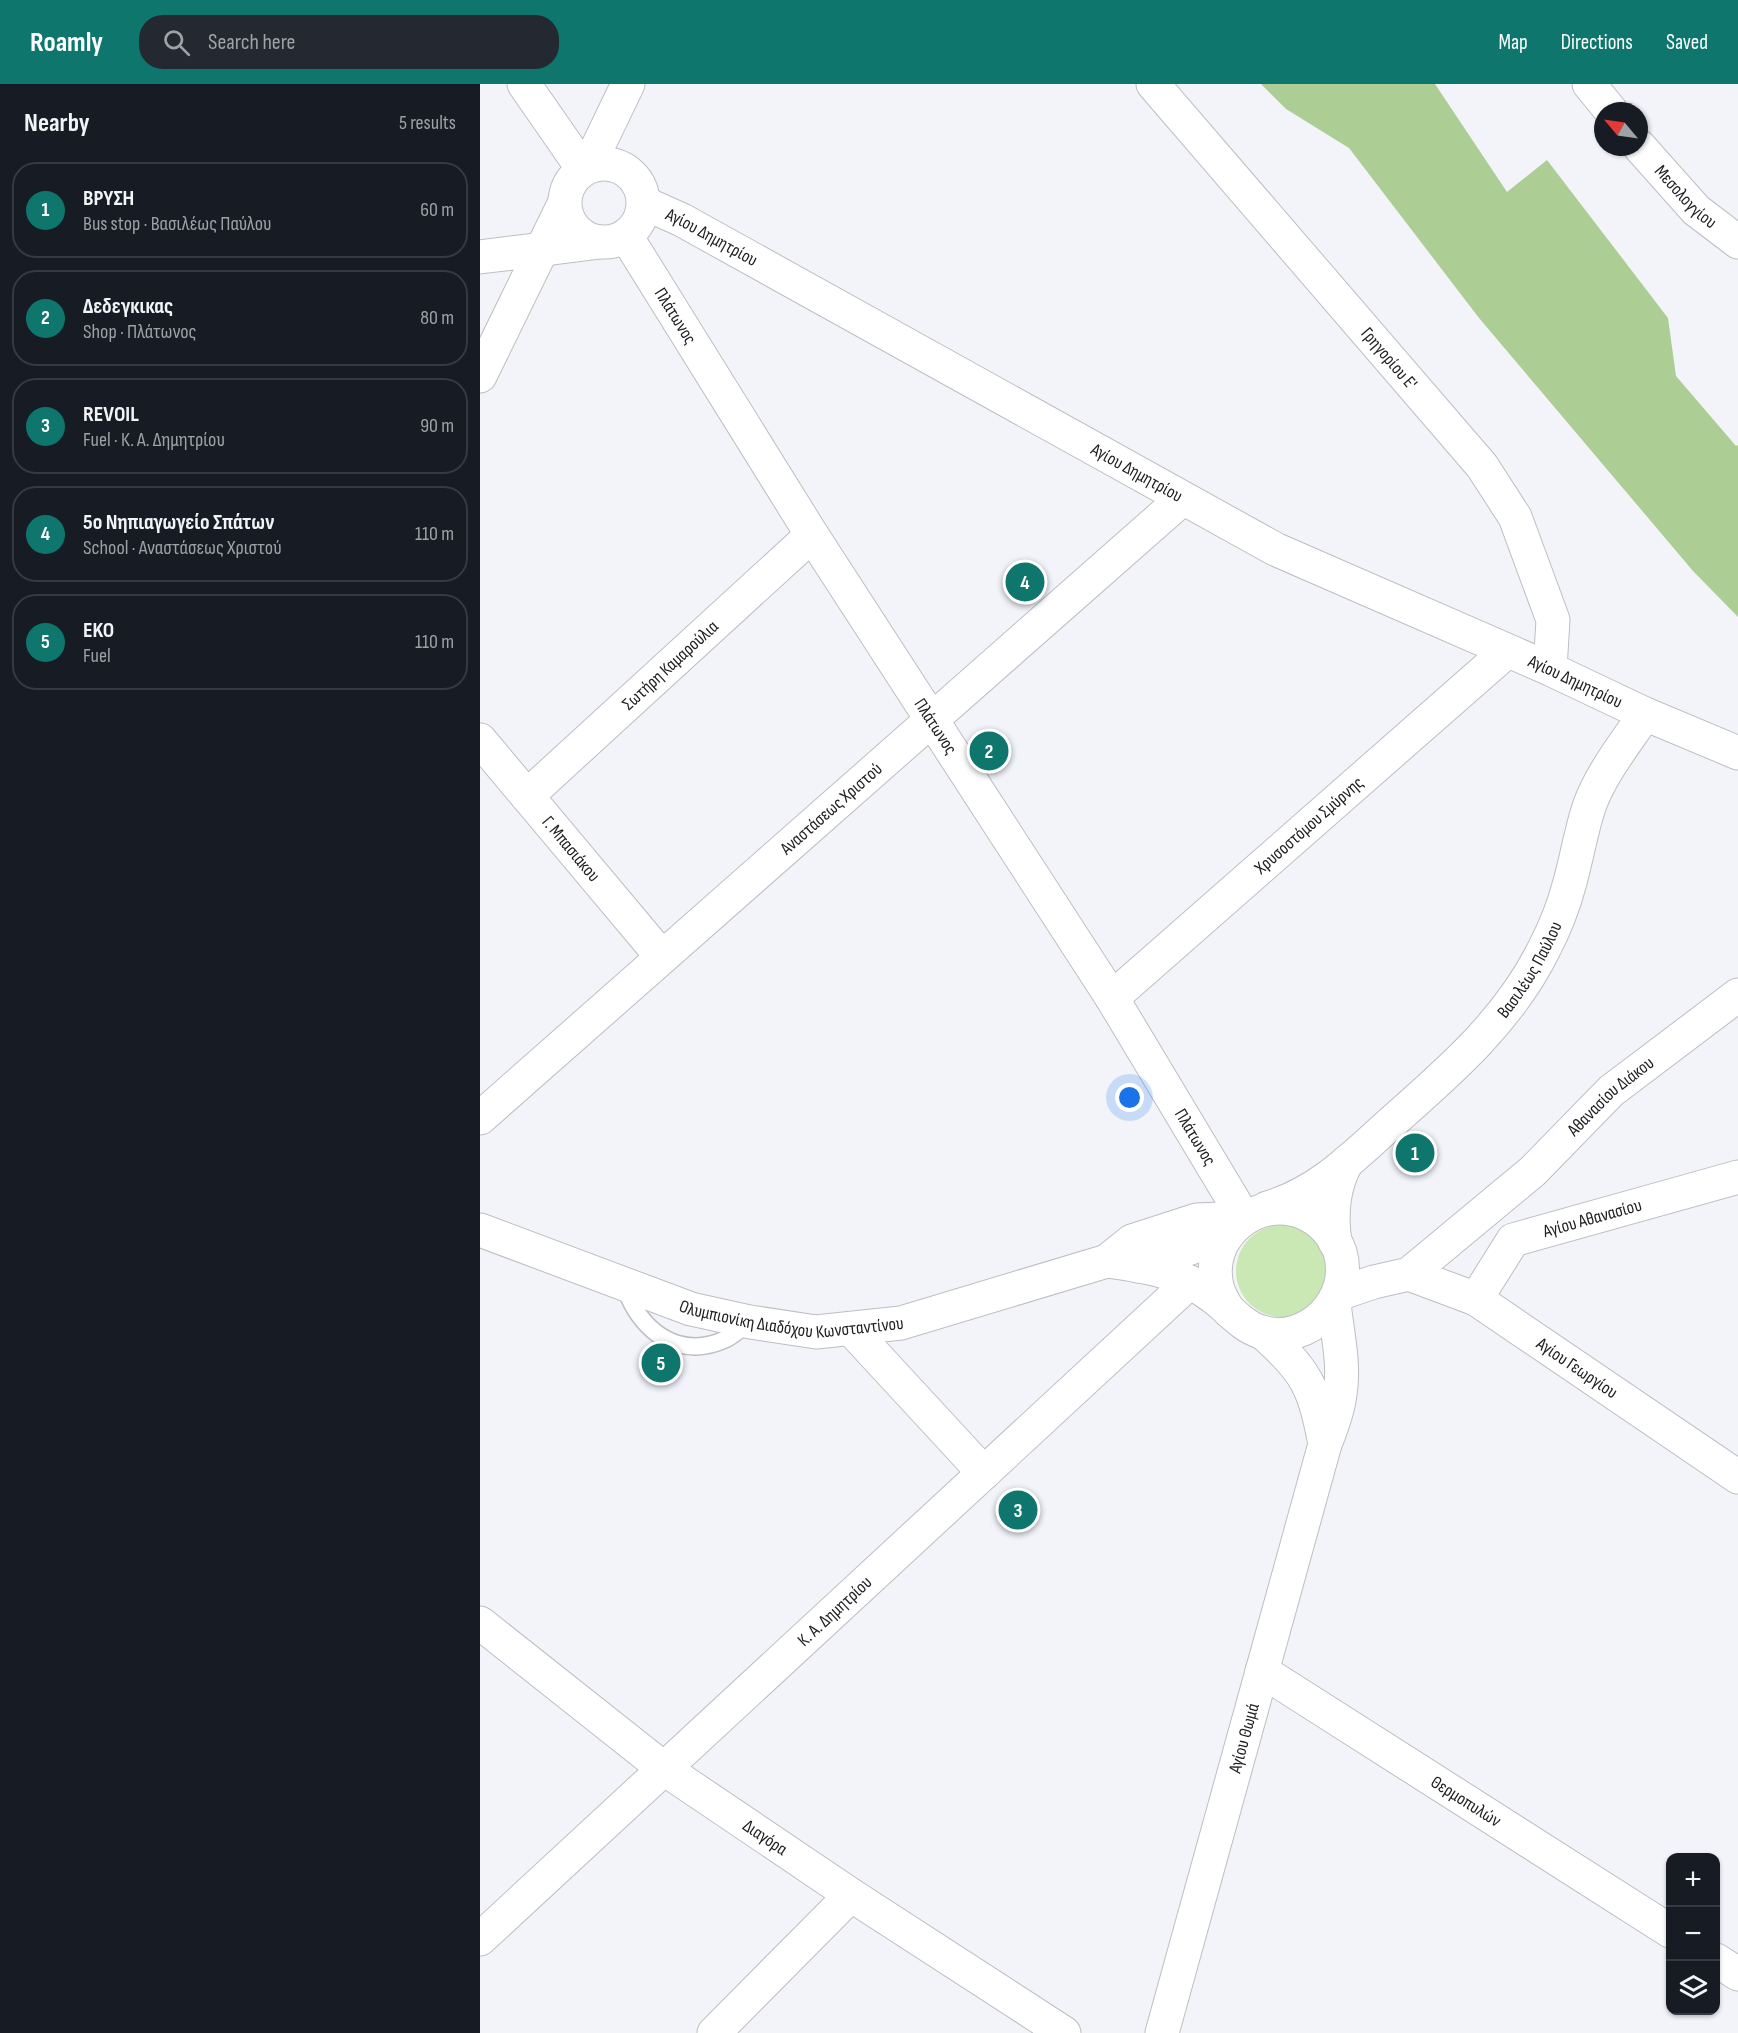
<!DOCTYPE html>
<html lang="en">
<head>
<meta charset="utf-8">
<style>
	:root { --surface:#171b24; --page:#242831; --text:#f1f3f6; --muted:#9ea1a6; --line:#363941; --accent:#0f766e }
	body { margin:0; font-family:"Sofia Sans Condensed",sans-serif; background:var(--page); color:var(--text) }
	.controls { position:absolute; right:18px; bottom:18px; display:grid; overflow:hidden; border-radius:12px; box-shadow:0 2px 4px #0004 }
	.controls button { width:54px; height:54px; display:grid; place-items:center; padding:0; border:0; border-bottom:2px solid var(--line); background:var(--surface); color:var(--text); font:30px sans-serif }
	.compass { position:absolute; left:1114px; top:18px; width:54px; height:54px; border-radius:50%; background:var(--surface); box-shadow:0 2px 4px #0004; rotate:299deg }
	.you { position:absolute; left:650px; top:1014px; width:21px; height:21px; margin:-15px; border:4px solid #fff; border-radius:50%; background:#1a73e8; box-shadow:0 0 0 9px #1a73e833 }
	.badge { display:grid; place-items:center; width:39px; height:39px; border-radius:50%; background:var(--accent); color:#fff; font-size:20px; font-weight:700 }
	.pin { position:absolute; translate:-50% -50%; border:3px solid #fff; box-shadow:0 2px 6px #0006 }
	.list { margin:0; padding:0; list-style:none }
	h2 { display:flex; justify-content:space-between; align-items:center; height:78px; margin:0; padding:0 24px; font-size:26px }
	h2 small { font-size:20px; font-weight:400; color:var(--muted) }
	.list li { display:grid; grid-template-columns:39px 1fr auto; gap:18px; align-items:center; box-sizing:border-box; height:96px; margin:0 12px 12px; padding:0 12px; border:2px solid var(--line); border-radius:24px }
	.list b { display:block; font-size:22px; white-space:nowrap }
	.list p { margin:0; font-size:20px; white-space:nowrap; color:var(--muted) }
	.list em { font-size:20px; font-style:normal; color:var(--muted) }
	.icon { flex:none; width:33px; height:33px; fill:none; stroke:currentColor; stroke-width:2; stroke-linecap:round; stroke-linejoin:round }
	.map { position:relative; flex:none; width:1258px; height:1949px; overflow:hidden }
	header { display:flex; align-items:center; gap:36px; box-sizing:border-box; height:84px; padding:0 30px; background:var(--accent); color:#fff }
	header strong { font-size:28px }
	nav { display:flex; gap:33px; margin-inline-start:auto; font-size:21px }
	.search { width:420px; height:54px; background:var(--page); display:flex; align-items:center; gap:15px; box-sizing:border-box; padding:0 21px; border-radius:24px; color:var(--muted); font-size:22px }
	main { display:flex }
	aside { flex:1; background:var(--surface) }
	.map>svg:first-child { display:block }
</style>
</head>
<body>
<header>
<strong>Roamly</strong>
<div class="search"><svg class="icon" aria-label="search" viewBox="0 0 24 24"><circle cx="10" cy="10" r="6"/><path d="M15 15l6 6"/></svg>Search here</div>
<nav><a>Map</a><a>Directions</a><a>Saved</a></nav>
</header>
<main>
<aside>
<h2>Nearby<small>5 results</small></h2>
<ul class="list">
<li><span class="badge">1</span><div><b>ΒΡΥΣΗ</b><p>Bus stop · Βασιλέως Παύλου</p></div><em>60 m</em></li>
<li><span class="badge">2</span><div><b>Δεδεγκικας</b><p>Shop · Πλάτωνος</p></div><em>80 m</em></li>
<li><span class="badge">3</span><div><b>REVOIL</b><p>Fuel · Κ. Α. Δημητρίου</p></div><em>90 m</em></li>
<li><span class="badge">4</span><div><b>5ο Νηπιαγωγείο Σπάτων</b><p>School · Αναστάσεως Χριστού</p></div><em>110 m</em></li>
<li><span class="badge">5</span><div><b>EKO</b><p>Fuel</p></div><em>110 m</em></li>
</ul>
</aside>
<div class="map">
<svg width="1258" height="1949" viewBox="0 0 1258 1949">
	<rect width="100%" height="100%" fill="#f3f4fa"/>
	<path fill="#c9e8b4" d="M756 1187a46 46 0 1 1 92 0a46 46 0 1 1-92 0Z"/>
	<path fill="#acce95" d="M781 0H955L1027 108 1067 76 1188 234 1196 292 1256 362 1258 361V533L1213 487 999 234 869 64 806 25Z"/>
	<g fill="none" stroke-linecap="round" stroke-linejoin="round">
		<defs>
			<path id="service" d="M144 1202C148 1212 153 1223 159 1231 180 1260 212 1271 246 1255 254 1251 261 1244 269 1239"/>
			<g id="minor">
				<path id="s1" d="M673 0 1002 382 1035 433 1073 536 1070 585"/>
				<path d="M1109 0 1131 27"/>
				<path id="s2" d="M1159 62 1216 126 1258 158"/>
				<path d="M0 292 84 120"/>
				<path id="s3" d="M0 656 182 873"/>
				<path id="s4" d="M47 712 332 451"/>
				<path id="s5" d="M632 914 1026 568"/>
				<path id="s6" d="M0 1034 702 415"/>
				<path id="s7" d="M929 1190 996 1215 1258 1393"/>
				<path id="s8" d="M856 1213 867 1207 894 1198 929 1190 1053 1087 1131 1007 1258 911"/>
				<path id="s9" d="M996 1215 1033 1156 1258 1093"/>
				<path d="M371 1245 504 1389"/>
				<path id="s10" d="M0 1539 183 1684 371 1811 584 1949"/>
				<path id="s11" d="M782 1587 1190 1847"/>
				<path id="s12" d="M0 1855 710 1198"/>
				<path d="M1236 1876 1258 1890"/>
				<path d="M234 1949 371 1811"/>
			</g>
			<g id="tertiary">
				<path d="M44 0 103 85"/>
				<circle cx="124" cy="119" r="39"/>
				<path d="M108 83 148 0"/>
				<path id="s13" d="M164 119 202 136 795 465 1070 585 1165 630 1258 669"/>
				<path id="s14" d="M146 152 332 451 632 914 764 1134"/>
				<path d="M0 173 120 158"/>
				<path id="s15" d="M787 1124C839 1109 873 1073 912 1038 970 987 1029 936 1064 865 1075 844 1084 821 1090 798 1097 773 1101 747 1109 723 1121 689 1145 660 1165 630"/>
			</g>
			<g id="secondary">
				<path id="s16" d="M0 1146 211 1225 270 1238 336 1248 421 1239 627 1177 652 1157 717 1136 764 1134"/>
				<path d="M855 1158C851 1131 853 1102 867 1078"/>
				<path d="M627 1177C669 1183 699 1187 733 1213 750 1225 761 1242 781 1248 828 1262 874 1215 860 1168 854 1151 841 1136 824 1129 777 1109 725 1152 737 1202 739 1211 744 1219 749 1227"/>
				<path d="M658 1182 746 1152"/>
				<path d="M782 1248C827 1287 834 1303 845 1360"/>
				<path id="s17" d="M682 1949 845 1360C852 1343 858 1327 860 1310 865 1280 857 1248 854 1219"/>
			</g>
		</defs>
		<use href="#service" stroke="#bdbec4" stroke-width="19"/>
		<use href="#minor" stroke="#bdbec4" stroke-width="35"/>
		<use href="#tertiary" stroke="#bdbec4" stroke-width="35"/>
		<use href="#secondary" stroke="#bdbec4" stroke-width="35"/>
		<use href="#service" stroke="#fff" stroke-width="16"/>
		<use href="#minor" stroke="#fff" stroke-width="33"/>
		<use href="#tertiary" stroke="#fff" stroke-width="33"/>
		<use href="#secondary" stroke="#fff" stroke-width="33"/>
	</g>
	<g text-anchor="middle" stroke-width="4.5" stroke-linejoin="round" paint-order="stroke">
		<g font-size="18" fill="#202123" stroke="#f3f4fa">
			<text dy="6" stroke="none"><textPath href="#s2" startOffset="69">Μεσολογγίου</textPath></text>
			<text dy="6" stroke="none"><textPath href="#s13" startOffset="76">Αγίου Δημητρίου</textPath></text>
			<text dy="6" stroke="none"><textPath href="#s14" startOffset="94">Πλάτωνος</textPath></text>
			<text dy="6" stroke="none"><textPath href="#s1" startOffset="362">Γρηγορίου Ε'</textPath></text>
			<text dy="6" stroke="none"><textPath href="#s13" startOffset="562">Αγίου Δημητρίου</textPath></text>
			<text dy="6" stroke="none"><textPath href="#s4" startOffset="194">Σωτήρη Καμαρούλια</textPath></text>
			<text dy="6" stroke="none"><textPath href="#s13" startOffset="1048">Αγίου Δημητρίου</textPath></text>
			<text dy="6" stroke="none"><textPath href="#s14" startOffset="580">Πλάτωνος</textPath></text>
			<text dy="6" stroke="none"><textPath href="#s6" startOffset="468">Αναστάσεως Χριστού</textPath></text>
			<text dy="6" stroke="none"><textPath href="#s5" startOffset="262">Χρυσοστόμου Σμύρνης</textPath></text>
			<text dy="6" stroke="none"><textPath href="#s3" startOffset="142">Γ. Μπασιάκου</textPath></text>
			<text dy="6" stroke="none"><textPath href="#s15" startOffset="360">Βασιλέως Παύλου</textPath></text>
			<text dy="6" stroke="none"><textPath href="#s8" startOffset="346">Αθανασίου Διάκου</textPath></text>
			<text dy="6" stroke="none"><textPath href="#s14" startOffset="1066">Πλάτωνος</textPath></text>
			<text dy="6" stroke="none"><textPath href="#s9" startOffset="152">Αγίου Αθανασίου</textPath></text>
			<text dy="6" stroke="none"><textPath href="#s16" startOffset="327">Ολυμπιονίκη Διαδόχου Κωνσταντίνου</textPath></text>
			<text dy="6" stroke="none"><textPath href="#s7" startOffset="194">Αγίου Γεωργίου</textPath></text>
			<text dy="6" stroke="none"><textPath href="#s12" startOffset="483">Κ. Α. Δημητρίου</textPath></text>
			<text dy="6" stroke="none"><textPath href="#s17" startOffset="306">Αγίου Θωμά</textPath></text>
			<text dy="6" stroke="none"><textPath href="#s11" startOffset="242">Θερμοπυλών</textPath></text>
			<text dy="6" stroke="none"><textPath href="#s10" startOffset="357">Διαγόρα</textPath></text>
		</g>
	</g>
</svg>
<div class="controls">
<button>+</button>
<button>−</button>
<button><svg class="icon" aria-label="layers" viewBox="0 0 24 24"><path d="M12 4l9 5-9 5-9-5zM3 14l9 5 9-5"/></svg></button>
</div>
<svg class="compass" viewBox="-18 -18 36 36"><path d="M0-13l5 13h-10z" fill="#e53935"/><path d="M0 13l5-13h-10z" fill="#9ea1a6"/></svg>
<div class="you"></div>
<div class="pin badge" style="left:935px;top:1069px">1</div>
<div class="pin badge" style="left:509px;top:667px">2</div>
<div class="pin badge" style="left:538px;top:1426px">3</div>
<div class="pin badge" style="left:545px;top:498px">4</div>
<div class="pin badge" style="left:181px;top:1279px">5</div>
</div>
</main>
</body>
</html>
